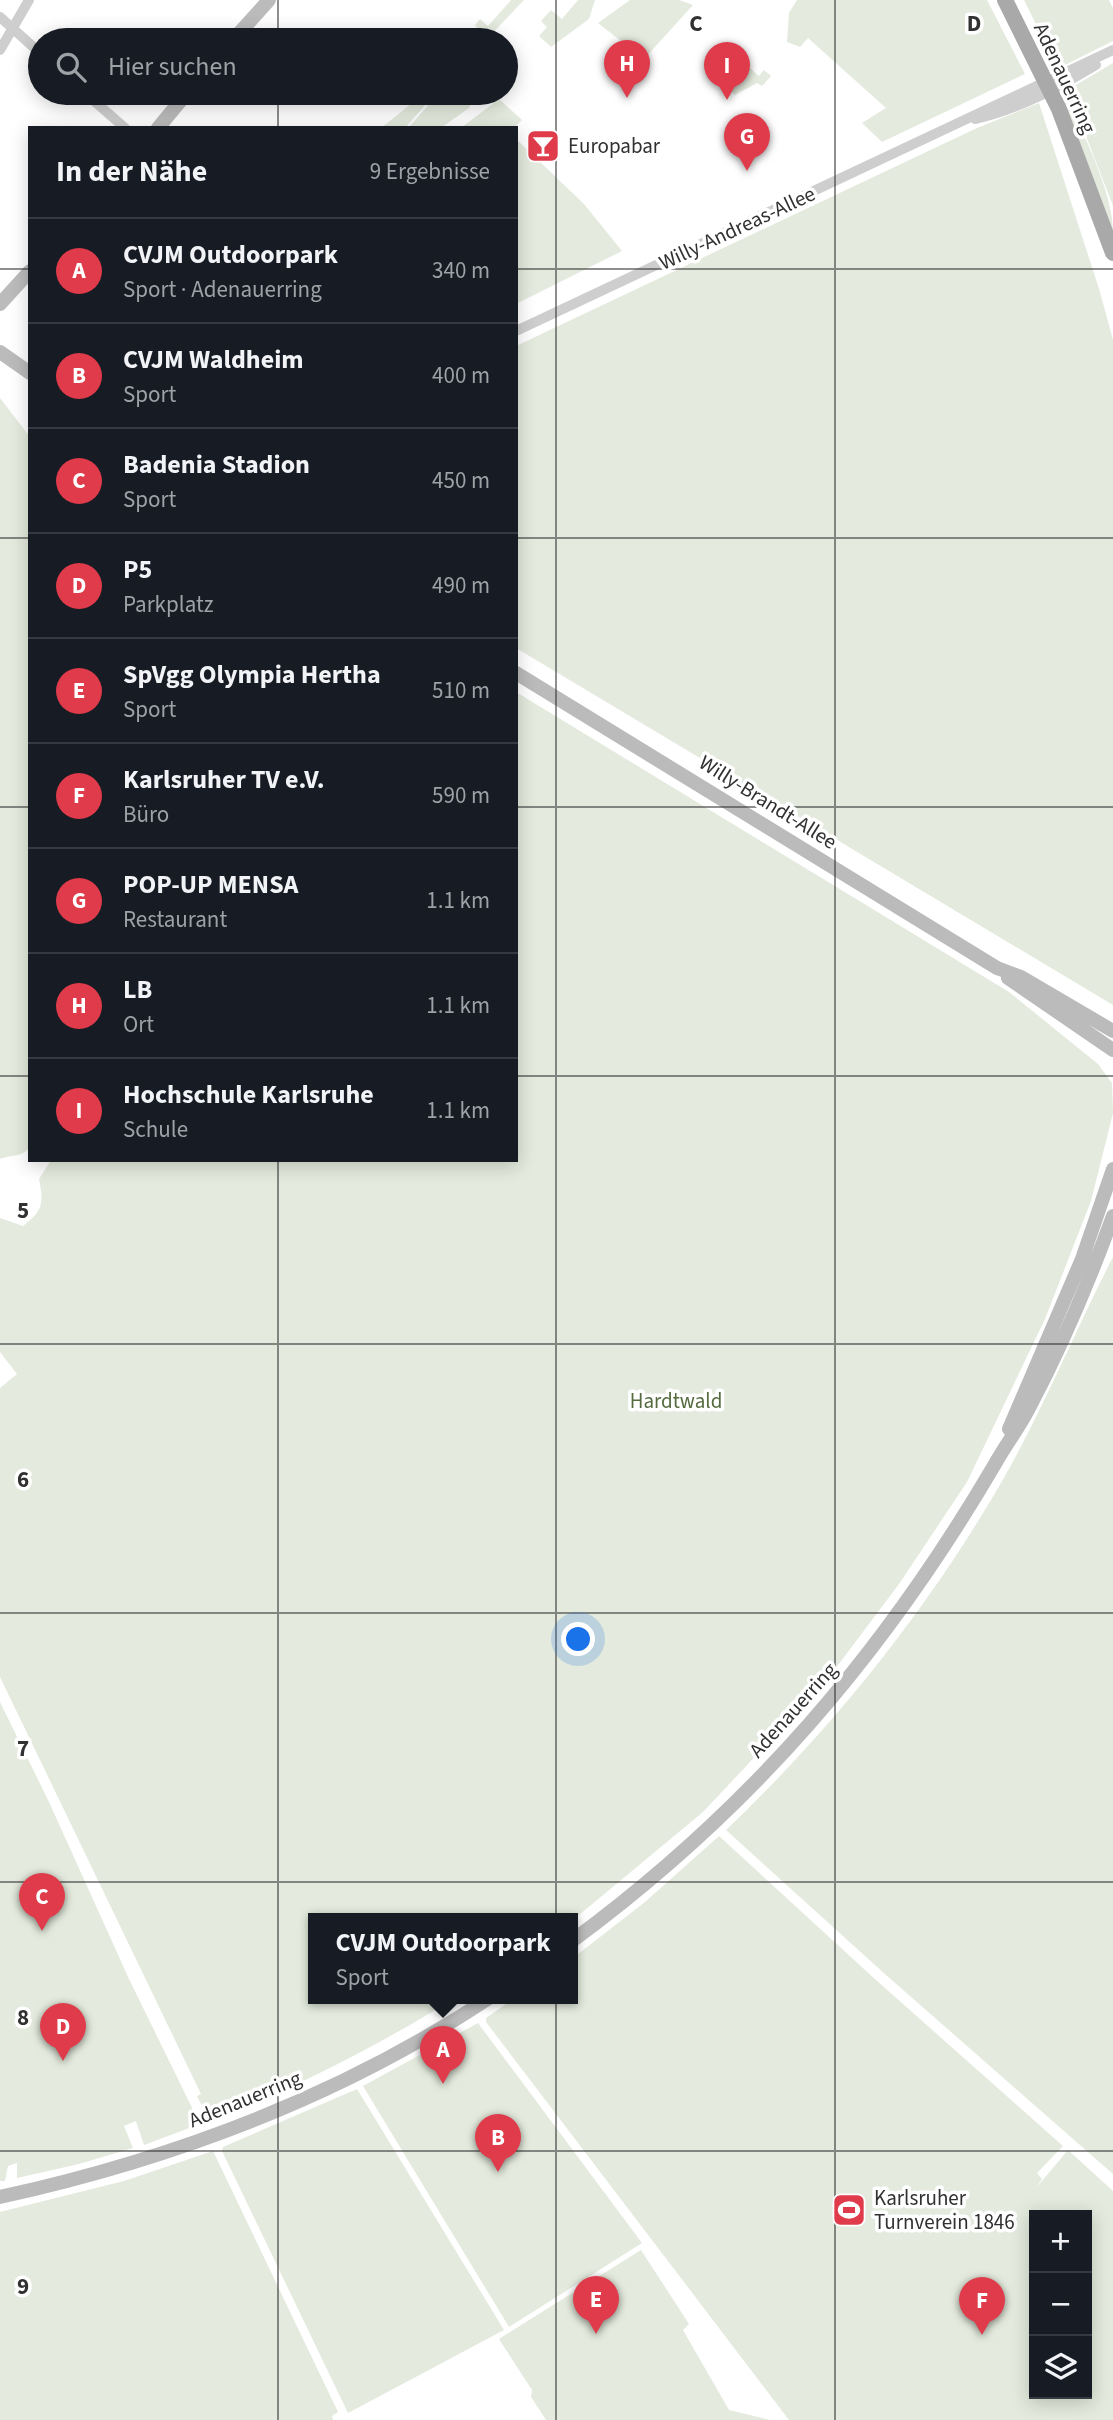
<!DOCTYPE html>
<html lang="de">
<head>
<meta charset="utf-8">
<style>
	:root { --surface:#171b24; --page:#242831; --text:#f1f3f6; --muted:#9ea1a6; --line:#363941; --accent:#df3b4a }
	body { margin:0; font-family:"Source Sans 3",sans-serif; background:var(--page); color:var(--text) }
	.controls { position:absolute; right:21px; bottom:21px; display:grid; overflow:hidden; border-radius:0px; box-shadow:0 4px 18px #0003 }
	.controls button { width:63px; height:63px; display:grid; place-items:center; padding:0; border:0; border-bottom:2px solid var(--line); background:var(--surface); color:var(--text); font:35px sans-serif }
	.you { position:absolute; left:579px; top:1640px; width:24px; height:24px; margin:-18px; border:5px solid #fff; border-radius:50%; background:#1a73e8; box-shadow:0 0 0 10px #1a73e833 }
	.badge { display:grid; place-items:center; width:46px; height:46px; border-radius:50%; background:var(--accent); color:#fff; font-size:23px; font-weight:700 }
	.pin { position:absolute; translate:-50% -58px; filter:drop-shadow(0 2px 4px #0008) }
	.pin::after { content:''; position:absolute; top:37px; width:24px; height:21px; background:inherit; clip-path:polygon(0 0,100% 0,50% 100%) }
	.popup { position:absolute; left:308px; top:1913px; width:270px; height:91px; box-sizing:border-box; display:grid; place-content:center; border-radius:0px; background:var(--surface); filter:drop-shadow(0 2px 5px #0005); font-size:23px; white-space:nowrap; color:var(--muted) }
	.popup b { font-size:26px; color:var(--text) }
	.popup::after { content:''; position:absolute; left:50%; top:100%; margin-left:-14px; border:14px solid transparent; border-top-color:var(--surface) }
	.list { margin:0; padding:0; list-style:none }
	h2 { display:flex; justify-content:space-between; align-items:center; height:91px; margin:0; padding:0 28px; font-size:30px }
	h2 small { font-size:23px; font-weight:400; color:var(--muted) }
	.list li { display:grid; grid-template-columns:46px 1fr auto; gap:21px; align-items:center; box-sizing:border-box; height:105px; padding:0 28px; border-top:2px solid var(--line) }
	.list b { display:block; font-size:26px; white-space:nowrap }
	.list p { margin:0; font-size:23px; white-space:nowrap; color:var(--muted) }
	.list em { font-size:23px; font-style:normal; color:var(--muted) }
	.icon { flex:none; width:38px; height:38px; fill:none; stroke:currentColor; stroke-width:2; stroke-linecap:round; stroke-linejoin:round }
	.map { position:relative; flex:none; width:1113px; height:2420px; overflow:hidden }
	.search { position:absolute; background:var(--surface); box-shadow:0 4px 18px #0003; left:28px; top:28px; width:490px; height:77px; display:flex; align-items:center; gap:18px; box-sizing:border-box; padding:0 24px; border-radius:38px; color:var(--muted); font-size:26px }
	.panel { position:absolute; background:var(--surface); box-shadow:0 4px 18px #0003; left:28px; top:126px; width:490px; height:1036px; border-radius:0px }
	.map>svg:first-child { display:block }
</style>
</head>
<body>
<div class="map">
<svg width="1113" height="2420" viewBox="0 0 1113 2420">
	<rect width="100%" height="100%" fill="#fff"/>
	<path fill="#e4eadd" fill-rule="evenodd" d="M511 0H524L486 40 475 25 480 19 488 26Z
		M578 0H595L589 19 551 47 539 36 547 27 541 21 551 10 562 19Z
		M630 0H679L693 5 644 59 598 23Z
		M797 0H987L1025 74 882 142 862 123 886 108 808 38 800 47 787 42 789 13Z
		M1024 0H1109L1113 8V41L1063 66 1054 61Z
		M725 46 759 76 764 70 771 76 762 86 757 83 735 95 705 68Z
		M1113 63V206L1071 97 1076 85Z
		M403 93H436L405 128H381L411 104Z
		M439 93H463L472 102 469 108 441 128H408Z
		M499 99 522 120 514 128H461Z
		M1039 103 1100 292 1113 340V1005L516 648V346L977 128Z
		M1065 103 1071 105C1086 141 1113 194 1113 232Z
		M516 139 584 204 622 251 516 304Z
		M0 398 30 437V1147C23 1157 10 1155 0 1159Z
		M516 692 1009 992 1098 1064 1112 1083 1113 1113 1091 1201 1045 1319 967 1482 899 1584 826 1681 703 1812 573 1920 572 1918H314V1998H455C374 2048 298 2086 210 2122L197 2096 201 2094 0 1677V1388L17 1374 0 1352V1218L23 1226C43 1210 44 1204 39 1179L51 1160H516Z
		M1113 1257V2174L886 1975 726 1830C835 1726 930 1607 1005 1476 1045 1405 1076 1329 1113 1257Z
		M0 1702 49 1802 129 1979 200 2124 144 2145 136 2121 124 2126 133 2148 79 2164 17 2178V2163L8 2166 5 2181H0Z
		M719 1836 876 1980 1063 2146 1037 2173 1042 2179 1036 2188 1068 2150 1113 2191V2420H789L486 2022V2018L515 1998H572L573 1958 645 1902ZM1034 2215H1087V2394H1034Z
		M478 2023 642 2243 509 2327 363 2086Z
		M357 2089 504 2330 348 2413 222 2151 223 2147Z
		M213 2151 338 2412 332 2416 333 2420H0V2212L124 2181Z
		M641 2250 689 2324 683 2330 729 2410 770 2420H546L531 2397 532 2390 499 2339Z"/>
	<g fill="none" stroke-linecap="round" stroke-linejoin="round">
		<path stroke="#cecece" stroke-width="10" d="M0 17 40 53
			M0 50 29 0
			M85 93 125 128
			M975 119C1017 110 1059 87 1096 65
			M516 331 1113 50"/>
		<path stroke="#bbb" stroke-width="14" d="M233 40 269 0
			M158 128 187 93
			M0 304 30 271
			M0 352 30 373
			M516 673 997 968 1021 977 1113 1031
			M1008 978 1113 1050
			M1009 1429 1082 1259 1113 1169
			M572 1941C751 1809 883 1655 995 1464 1005 1446 1018 1429 1028 1410 1061 1348 1089 1282 1113 1216
			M0 2197C173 2159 341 2096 489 1998"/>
		<path stroke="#a9a9a9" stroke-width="16" d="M1005 0 1059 109 1113 253"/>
	</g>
	<path fill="none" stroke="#313131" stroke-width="2" stroke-opacity="0.55" d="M278 0V40M556 0V2420M835 0V2420M278 93V128M0 269H30M516 269H1113M0 538H30M516 538H1113M0 807H30M516 807H1113M0 1076H30M516 1076H1113M278 1160V2420M0 1344H1113M0 1613H1113M0 1882H1113M0 2151H1113"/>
	<defs>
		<symbol id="bar-square" viewBox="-11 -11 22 22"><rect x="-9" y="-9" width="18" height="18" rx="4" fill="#df3b4a" stroke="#fff"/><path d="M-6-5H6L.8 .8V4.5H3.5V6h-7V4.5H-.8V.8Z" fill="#fff"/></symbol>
		<symbol id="stadium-square" viewBox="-11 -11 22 22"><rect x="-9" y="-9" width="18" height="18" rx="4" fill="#df3b4a" stroke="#fff"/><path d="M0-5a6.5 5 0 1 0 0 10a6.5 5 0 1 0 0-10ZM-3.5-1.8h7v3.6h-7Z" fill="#fff"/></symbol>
	</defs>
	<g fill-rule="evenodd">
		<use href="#bar-square" x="524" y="127" width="38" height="38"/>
		<use href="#stadium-square" x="830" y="2191" width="38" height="38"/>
	</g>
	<g text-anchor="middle" stroke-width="7" stroke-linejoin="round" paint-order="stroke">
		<g font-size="21" fill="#313131" stroke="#fff">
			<text transform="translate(1065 78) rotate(65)" y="7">Adenauerring</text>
			<text transform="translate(737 228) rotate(-25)" y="7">Willy-Andreas-Allee</text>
			<text transform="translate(768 802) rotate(32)" y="7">Willy-Brandt-Allee</text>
			<text transform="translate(793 1710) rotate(-48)" y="7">Adenauerring</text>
			<text transform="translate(245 2099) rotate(-22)" y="7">Adenauerring</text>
		</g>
		<g font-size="21" fill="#313131" stroke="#fff" text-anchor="start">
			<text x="568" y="153">Europabar</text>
			<text x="874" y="2205">Karlsruher<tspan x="874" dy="24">Turnverein 1846</tspan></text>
		</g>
		<g font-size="21" fill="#556b3f" stroke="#fff">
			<text x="676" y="1408">Hardtwald</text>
		</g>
	</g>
	<g font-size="23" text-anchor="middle" font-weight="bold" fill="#313131" stroke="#fff" stroke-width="7" stroke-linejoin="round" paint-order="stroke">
		<text x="696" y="31">C</text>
		<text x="974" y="31">D</text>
		<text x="23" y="1218">5</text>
		<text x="23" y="1487">6</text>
		<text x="23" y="1756">7</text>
		<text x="23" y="2025">8</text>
		<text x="23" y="2294">9</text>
	</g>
</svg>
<div class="controls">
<button>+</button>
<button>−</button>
<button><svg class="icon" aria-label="layers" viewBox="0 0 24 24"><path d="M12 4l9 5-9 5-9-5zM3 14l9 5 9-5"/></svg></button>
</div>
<div class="you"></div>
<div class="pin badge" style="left:443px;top:2084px">A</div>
<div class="popup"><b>CVJM Outdoorpark</b>Sport</div>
<div class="pin badge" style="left:498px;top:2172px">B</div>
<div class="pin badge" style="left:42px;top:1931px">C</div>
<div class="pin badge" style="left:63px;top:2061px">D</div>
<div class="pin badge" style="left:596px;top:2334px">E</div>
<div class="pin badge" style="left:982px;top:2335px">F</div>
<div class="pin badge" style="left:747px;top:171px">G</div>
<div class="pin badge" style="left:627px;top:98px">H</div>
<div class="pin badge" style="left:727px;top:100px">I</div>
<div class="search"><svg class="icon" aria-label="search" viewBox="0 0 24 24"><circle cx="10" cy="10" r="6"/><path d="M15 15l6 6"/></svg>Hier suchen</div>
<section class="panel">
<h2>In der Nähe<small>9 Ergebnisse</small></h2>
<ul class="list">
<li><span class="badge">A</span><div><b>CVJM Outdoorpark</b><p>Sport · Adenauerring</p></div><em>340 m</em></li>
<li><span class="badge">B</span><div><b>CVJM Waldheim</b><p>Sport</p></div><em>400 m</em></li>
<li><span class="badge">C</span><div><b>Badenia Stadion</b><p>Sport</p></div><em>450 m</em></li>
<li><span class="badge">D</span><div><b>P5</b><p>Parkplatz</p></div><em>490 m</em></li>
<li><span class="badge">E</span><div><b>SpVgg Olympia Hertha</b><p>Sport</p></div><em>510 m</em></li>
<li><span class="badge">F</span><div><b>Karlsruher TV e.V.</b><p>Büro</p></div><em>590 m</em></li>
<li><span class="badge">G</span><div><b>POP-UP MENSA</b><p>Restaurant</p></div><em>1.1 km</em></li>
<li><span class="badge">H</span><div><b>LB</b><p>Ort</p></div><em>1.1 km</em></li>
<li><span class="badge">I</span><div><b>Hochschule Karlsruhe</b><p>Schule</p></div><em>1.1 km</em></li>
</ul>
</section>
</div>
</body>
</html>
